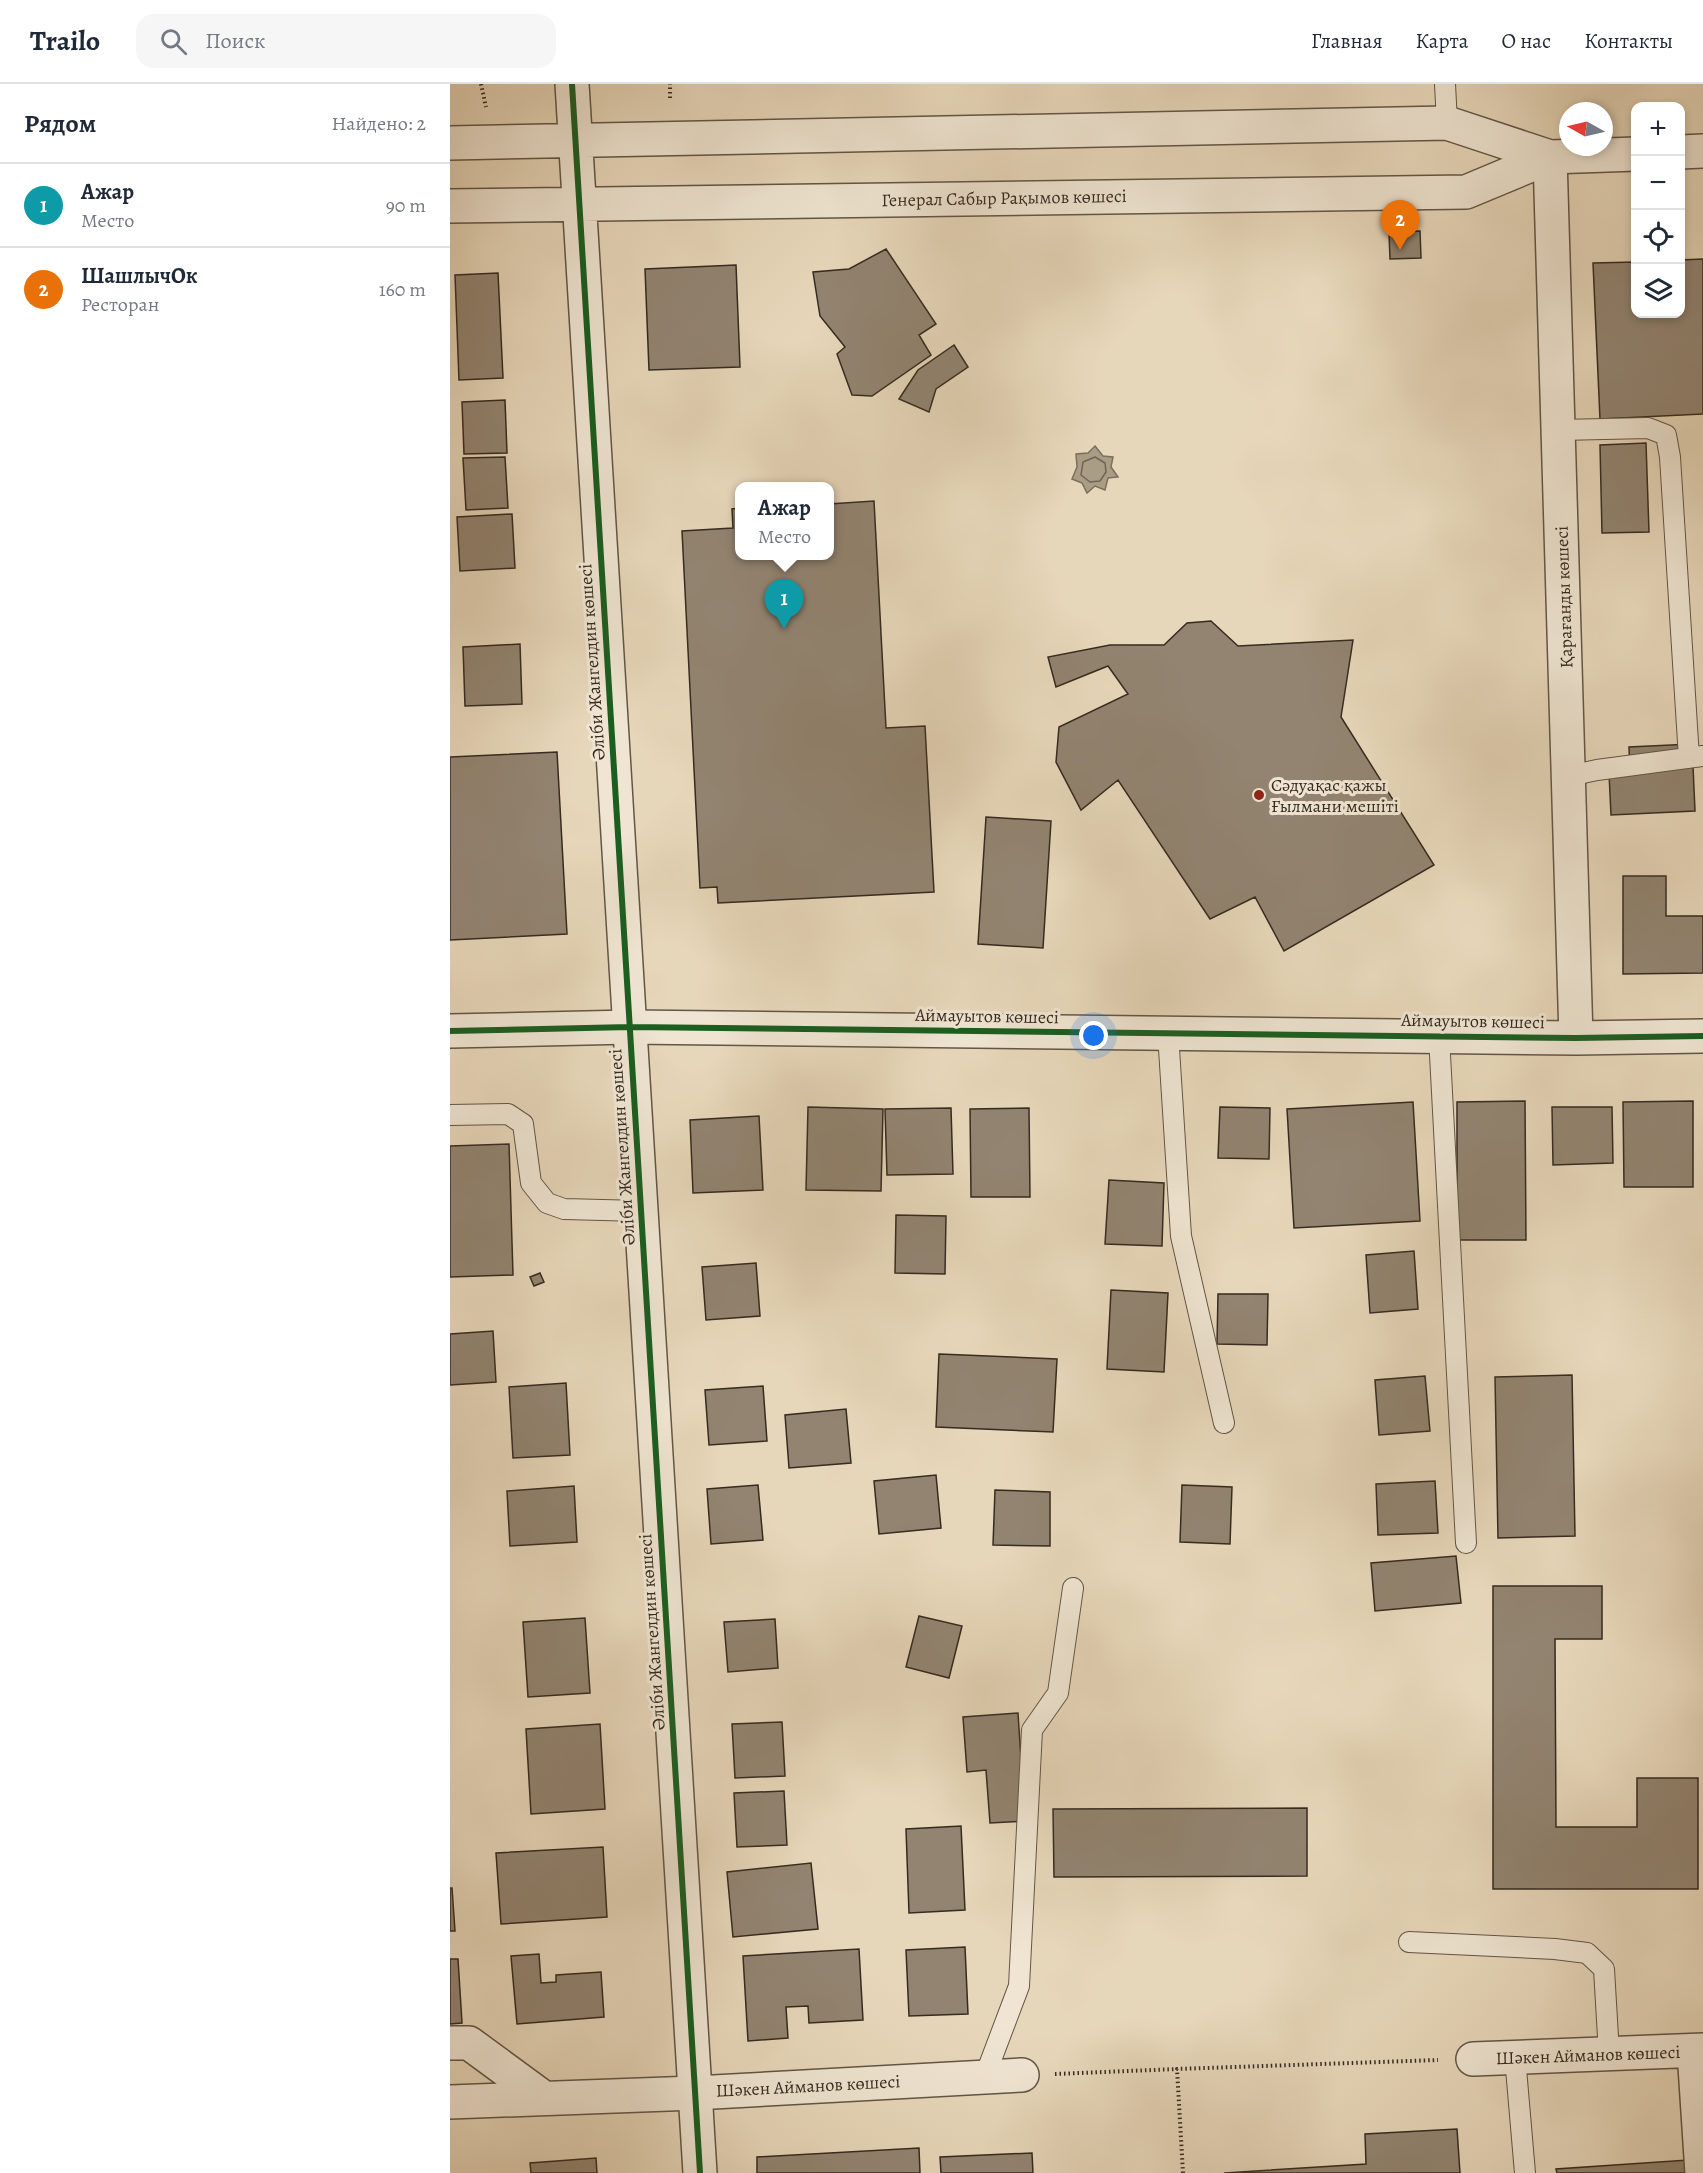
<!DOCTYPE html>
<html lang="ru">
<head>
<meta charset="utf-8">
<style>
	:root { --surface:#fff; --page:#f6f6f7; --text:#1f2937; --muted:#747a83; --line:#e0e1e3; --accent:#0f766e }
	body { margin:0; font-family:Alegreya,serif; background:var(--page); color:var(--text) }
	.controls { position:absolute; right:18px; top:18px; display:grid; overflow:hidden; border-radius:12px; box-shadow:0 3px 9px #0003 }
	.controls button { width:54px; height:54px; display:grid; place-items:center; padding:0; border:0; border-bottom:2px solid var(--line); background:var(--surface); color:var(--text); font:30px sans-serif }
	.compass { position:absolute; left:1109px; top:18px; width:54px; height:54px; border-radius:50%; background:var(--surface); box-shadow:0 3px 9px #0003; rotate:278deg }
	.you { position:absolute; left:644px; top:952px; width:21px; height:21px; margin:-15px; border:4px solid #fff; border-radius:50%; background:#1a73e8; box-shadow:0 0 0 9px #1a73e833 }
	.badge { display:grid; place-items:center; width:39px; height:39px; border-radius:50%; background:var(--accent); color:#fff; font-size:20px; font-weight:700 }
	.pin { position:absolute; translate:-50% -50px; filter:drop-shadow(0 2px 3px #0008) }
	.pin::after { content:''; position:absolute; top:32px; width:21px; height:18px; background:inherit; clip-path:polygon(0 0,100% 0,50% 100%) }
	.popup { position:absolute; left:285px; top:398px; width:99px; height:78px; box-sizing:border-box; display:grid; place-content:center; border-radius:12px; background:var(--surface); filter:drop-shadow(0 2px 4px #0005); font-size:20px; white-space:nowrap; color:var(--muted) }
	.popup b { font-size:22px; color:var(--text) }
	.popup::after { content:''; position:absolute; left:50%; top:100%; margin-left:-12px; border:12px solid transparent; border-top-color:var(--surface) }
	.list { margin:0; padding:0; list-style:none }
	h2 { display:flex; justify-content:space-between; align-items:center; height:78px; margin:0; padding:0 24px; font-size:26px }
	h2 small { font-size:20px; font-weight:400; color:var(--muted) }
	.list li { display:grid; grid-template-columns:39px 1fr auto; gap:18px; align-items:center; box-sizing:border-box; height:84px; padding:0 24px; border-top:2px solid var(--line) }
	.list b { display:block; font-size:22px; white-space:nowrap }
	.list p { margin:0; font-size:20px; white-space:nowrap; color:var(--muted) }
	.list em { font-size:20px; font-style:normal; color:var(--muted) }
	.icon { flex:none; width:33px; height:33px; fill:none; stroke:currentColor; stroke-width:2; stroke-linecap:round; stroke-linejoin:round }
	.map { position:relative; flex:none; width:1253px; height:2089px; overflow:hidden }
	header { display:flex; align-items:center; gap:36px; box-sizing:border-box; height:84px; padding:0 30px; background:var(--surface); border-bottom:2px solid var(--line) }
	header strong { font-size:28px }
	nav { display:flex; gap:33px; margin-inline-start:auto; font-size:21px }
	.search { width:420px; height:54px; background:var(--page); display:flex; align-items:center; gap:15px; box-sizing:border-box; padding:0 21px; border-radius:18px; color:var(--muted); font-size:22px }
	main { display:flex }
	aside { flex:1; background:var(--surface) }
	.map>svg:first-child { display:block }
</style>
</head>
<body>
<header>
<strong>Trailo</strong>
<div class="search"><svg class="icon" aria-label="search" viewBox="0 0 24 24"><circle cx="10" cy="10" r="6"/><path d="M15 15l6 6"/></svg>Поиск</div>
<nav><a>Главная</a><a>Карта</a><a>О нас</a><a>Контакты</a></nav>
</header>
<main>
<aside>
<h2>Рядом<small>Найдено: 2</small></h2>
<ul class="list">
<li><span class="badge" style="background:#0f9aa8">1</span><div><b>Ажар</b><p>Место</p></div><em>90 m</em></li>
<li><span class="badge" style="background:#e8710a">2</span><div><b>ШашлычОк</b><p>Ресторан</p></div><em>160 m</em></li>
</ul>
</aside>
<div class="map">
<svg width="1253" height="2089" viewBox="0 0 1253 2089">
	<rect width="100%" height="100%" fill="#e7d7ba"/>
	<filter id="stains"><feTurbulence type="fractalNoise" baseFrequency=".00333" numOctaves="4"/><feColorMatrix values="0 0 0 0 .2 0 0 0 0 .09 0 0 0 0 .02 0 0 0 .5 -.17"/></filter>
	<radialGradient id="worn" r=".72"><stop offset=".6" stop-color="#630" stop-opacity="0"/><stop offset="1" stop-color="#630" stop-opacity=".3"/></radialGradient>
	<path fill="#aa9d86" stroke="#7b6f5e" stroke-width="1.5" d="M645 362 653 372 663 373 661 383 668 393 658 394 655 406 645 402 637 409 632 399 622 395 627 383 626 370 638 369Z"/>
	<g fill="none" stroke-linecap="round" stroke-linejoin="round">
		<path stroke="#706454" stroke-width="1.5" d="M645 373 655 379 656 388 650 397 640 398 631 391 633 378Z"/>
	</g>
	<path fill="#928471" stroke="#352b21" stroke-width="1.5" d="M970 147 971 174 940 175 939 148Z
		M436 165 486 240 469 251 481 271 422 312 402 311 387 270 395 263 370 232 363 188 399 185Z
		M1253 175V330L1150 335 1143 179 1186 178V230H1230V176Z
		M286 181 290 283 199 286 195 185Z
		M48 189 53 294 9 296 5 191Z
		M504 261 518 283 486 305 479 328 449 315 468 286Z
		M55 316 57 369 14 370 12 318Z
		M1196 359 1199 448 1152 449 1150 361Z
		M55 373 58 424 16 426 13 374Z
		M424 417 436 644 475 642 484 808 268 819 267 803 250 804 232 447 283 444 282 425 289 424V472H379V420Z
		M62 430 65 484 10 487 7 433Z
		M761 537 788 562 903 556 891 633 984 781 834 867 805 813 760 835 668 696 631 726 606 678 609 643 678 610 658 582 606 603 598 573 660 561H714L737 539Z
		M70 560 72 620 15 622 13 563Z
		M1242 660 1245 727 1161 731 1159 689H1180L1179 663Z
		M107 668 117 850 0 856V673Z
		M536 733 601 737 593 864 528 860Z
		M1173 792H1216V832H1253V889L1173 890Z
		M1075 1017 1076 1156H1007V1018Z
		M1243 1017V1103H1174L1173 1018Z
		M963 1018 970 1137 844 1144 837 1025Z
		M358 1023 433 1025 431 1107 356 1106Z
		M770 1023 820 1024 819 1075 768 1074Z
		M1102 1023H1162L1163 1079 1103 1081Z
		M501 1024 503 1090 437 1091 435 1025Z
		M579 1024 580 1113H521L520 1025Z
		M309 1032 313 1106 243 1109 240 1036Z
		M59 1060 63 1191 0 1193V1062Z
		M659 1096 714 1099 712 1162 655 1160Z
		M446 1131 496 1132 495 1190 445 1189Z
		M964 1167 968 1225 920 1229 916 1171Z
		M306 1179 310 1232 256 1236 252 1183Z
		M90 1189 94 1198 84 1202 80 1193Z
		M661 1206 718 1209 714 1288 657 1285Z
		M768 1210H818L817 1261 767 1260Z
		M43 1247 46 1298 0 1301V1250Z
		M489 1270 607 1275 603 1348 486 1343Z
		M1122 1291 1125 1452 1048 1454 1045 1293Z
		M975 1292 980 1347 929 1351 925 1296Z
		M116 1299 120 1371 63 1374 59 1303Z
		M313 1302 317 1357 259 1361 255 1306Z
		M396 1325 401 1379 339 1384 335 1331Z
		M486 1391 491 1444 429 1450 424 1397Z
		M985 1397 988 1449 928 1451 926 1400Z
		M308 1401 313 1456 261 1460 257 1405Z
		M732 1401 782 1403 780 1460 730 1458Z
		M124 1402 127 1458 60 1462 57 1407Z
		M545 1406 600 1408V1462L543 1461Z
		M1006 1472 1011 1519 925 1527 921 1479Z
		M1043 1502H1152V1555H1105L1106 1743H1187V1694H1248V1805H1043Z
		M469 1532 512 1542 499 1594 456 1583Z
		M135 1534 140 1609 78 1613 73 1538Z
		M325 1535 328 1584 278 1588 274 1538Z
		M568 1629 575 1737 540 1739 536 1686 517 1688 513 1633Z
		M332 1638 335 1692 285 1694 282 1640Z
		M150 1640 155 1725 81 1730 76 1645Z
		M334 1707 337 1761 287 1763 284 1709Z
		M857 1724V1792L604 1793 603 1725Z
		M511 1742 515 1826 459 1829 456 1745Z
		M153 1763 157 1833 51 1840 46 1769Z
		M361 1779 368 1845 283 1853 277 1788Z
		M0 1804H2L5 1847H0Z
		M515 1863 518 1930 459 1932 456 1866Z
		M409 1865 413 1936 359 1939 358 1922 336 1923 338 1954 298 1957 293 1872Z
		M89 1870 91 1899 106 1898V1891L151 1888 154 1933 67 1940 61 1872Z
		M0 1875H8L12 1939 0 1940Z
		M1007 2045 1010 2089H774L916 2080 915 2050Z
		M469 2064 470 2089H307V2073Z
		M582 2069 583 2089H491L490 2073Z
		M146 2074 147 2089H81L80 2079Z
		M1238 2076V2089H1107L1106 2085Z"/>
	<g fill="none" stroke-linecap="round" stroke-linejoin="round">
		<defs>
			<path id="service" d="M995 0 997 39
				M1110 346 1198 344 1216 351 1220 373 1239 674
				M1119 692 1147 686 1253 672
				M718 949 731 1152 774 1339
				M989 952 1016 1459
				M0 1031 58 1030 73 1040 81 1099 97 1119 114 1125 191 1127
				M959 1858 1105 1865 1137 1869 1154 1885 1159 1970
				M1065 1973 1075 2089
				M535 1992 569 1902 582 1646 608 1609 623 1504"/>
			<path id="minor" d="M1100 73 1126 954
				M0 947 180 943 1126 954 1253 952
				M0 1959H19L94 2014
				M1244 1967 1252 2089
				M1023 1975 1253 1966
				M0 2018 245 2009 572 1991"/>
			<path id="tertiary" d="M122 0 250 2089
				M0 59 997 39 1100 73
				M1230 68 1253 67
				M0 122 1016 108 1100 73 1186 70"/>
		</defs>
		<use href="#service" stroke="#625647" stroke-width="22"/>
		<use href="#minor" stroke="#625647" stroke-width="36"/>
		<use href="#tertiary" stroke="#625647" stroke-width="36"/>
		<path stroke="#352b21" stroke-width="4" stroke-dasharray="1.5 3" stroke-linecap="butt" d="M31 0 36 23
			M220 14V0
			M605 1990 727 1985
			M733 2089 727 1985 988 1976"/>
		<use href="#service" stroke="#efe5d2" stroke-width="20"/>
		<use href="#minor" stroke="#efe5d2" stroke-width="33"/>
		<use href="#tertiary" stroke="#efe5d2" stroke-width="33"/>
		<defs>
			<path id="cycleway" d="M122 0 250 2089
				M0 947 180 943 1126 954 1253 952"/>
		</defs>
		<use href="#cycleway" stroke="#efe5d2" stroke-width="10"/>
		<use href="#cycleway" stroke="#1b5e20" stroke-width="6"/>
	</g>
	<circle fill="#8f2418" stroke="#efe5d2" stroke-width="2" cx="809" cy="711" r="6"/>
	<g text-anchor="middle" stroke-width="6" stroke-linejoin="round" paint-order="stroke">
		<g font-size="18" fill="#352b21" stroke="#efe5d2">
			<text transform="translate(554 114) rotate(-1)" y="6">Генерал Сабыр Рақымов көшесі</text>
			<text transform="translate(1114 513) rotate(-92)" y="6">Қарағанды көшесі</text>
			<text transform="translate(142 578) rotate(-94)" y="6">Әліби Жангелдин көшесі</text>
			<text transform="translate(537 932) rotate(1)" y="6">Аймауытов көшесі</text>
			<text transform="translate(1023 937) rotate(1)" y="6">Аймауытов көшесі</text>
			<text transform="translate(172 1063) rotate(-94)" y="6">Әліби Жангелдин көшесі</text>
			<text transform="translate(202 1548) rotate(-94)" y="6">Әліби Жангелдин көшесі</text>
			<text transform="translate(1138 1971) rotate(-2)" y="6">Шәкен Айманов көшесі</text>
			<text transform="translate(358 2002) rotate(-3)" y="6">Шәкен Айманов көшесі</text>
		</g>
		<g font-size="18" fill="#352b21" stroke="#efe5d2" text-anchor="start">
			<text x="821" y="707">Сәдуақас қажы<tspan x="821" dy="21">Ғылмани мешіті</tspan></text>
		</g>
	</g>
	<rect width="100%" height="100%" filter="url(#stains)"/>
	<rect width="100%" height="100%" fill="url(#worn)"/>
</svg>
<div class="controls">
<button>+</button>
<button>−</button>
<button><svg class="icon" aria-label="locate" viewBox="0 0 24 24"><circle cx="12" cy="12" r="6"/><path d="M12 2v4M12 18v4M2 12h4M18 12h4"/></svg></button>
<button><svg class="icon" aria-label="layers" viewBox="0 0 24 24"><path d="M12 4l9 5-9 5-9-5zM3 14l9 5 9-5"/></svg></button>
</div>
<svg class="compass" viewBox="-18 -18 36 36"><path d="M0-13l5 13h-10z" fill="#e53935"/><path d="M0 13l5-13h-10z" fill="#747a83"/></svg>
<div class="you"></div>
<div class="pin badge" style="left:334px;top:545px;background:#0f9aa8">1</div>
<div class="popup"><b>Ажар</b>Место</div>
<div class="pin badge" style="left:950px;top:166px;background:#e8710a">2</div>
</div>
</main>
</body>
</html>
